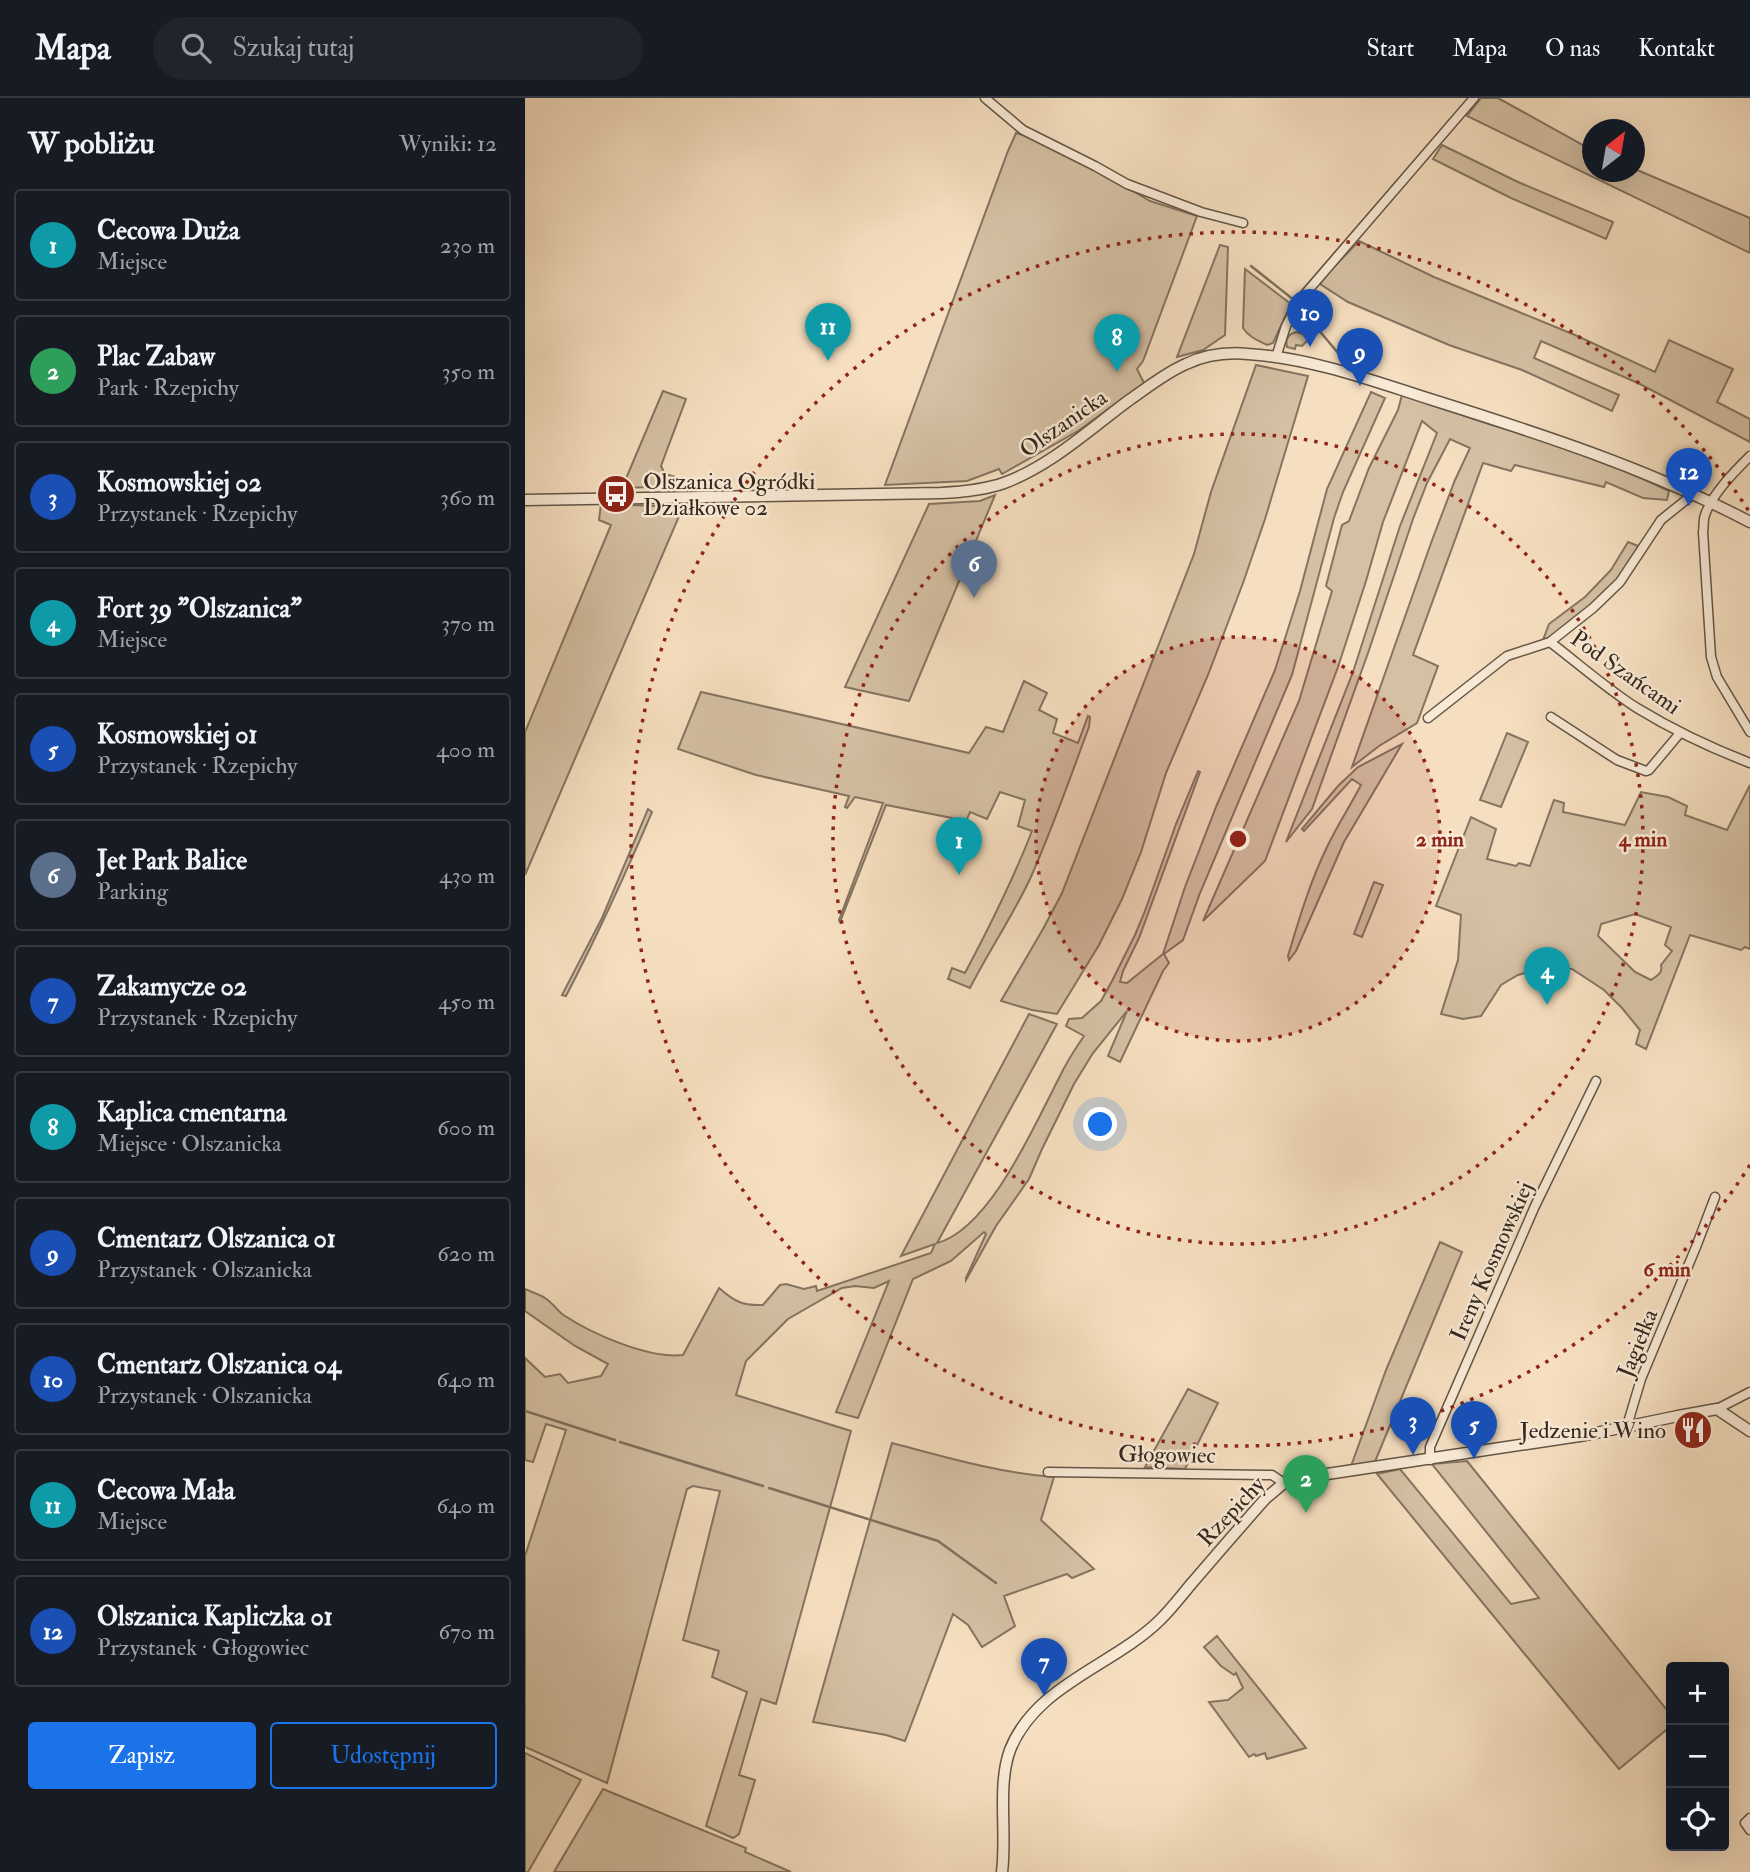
<!DOCTYPE html>
<html lang="pl">
<head>
<meta charset="utf-8">
<style>
	:root { --surface:#171b24; --page:#20242c; --text:#f1f3f6; --muted:#9ea1a6; --line:#363941; --accent:#1a73e8 }
	body { margin:0; font-family:"IM FELL Double Pica",serif; background:var(--page); color:var(--text) }
	.controls { position:absolute; right:21px; bottom:21px; display:grid; overflow:hidden; border-radius:7px; box-shadow:0 7px 28px #0002 }
	.controls button { width:63px; height:63px; display:grid; place-items:center; padding:0; border:0; border-bottom:2px solid var(--line); background:var(--surface); color:var(--text); font:35px sans-serif }
	.compass { position:absolute; left:1057px; top:21px; width:63px; height:63px; border-radius:50%; background:var(--surface); box-shadow:0 7px 28px #0002; rotate:31deg }
	.you { position:absolute; left:576px; top:1027px; width:24px; height:24px; margin:-18px; border:5px solid #fff; border-radius:50%; background:#1a73e8; box-shadow:0 0 0 10px #1a73e833 }
	.badge { display:grid; place-items:center; width:46px; height:46px; border-radius:50%; background:var(--accent); color:#fff; font-size:23px; font-weight:700 }
	.pin { position:absolute; translate:-50% -58px; filter:drop-shadow(0 2px 4px #0008) }
	.pin::after { content:''; position:absolute; top:37px; width:24px; height:21px; background:inherit; clip-path:polygon(0 0,100% 0,50% 100%) }
	.list { margin:0; padding:0; list-style:none }
	h2 { display:flex; justify-content:space-between; align-items:center; height:91px; margin:0; padding:0 28px; font-size:30px }
	h2 small { font-size:23px; font-weight:400; color:var(--muted) }
	.list li { display:grid; grid-template-columns:46px 1fr auto; gap:21px; align-items:center; box-sizing:border-box; height:112px; margin:0 14px 14px; padding:0 14px; border:2px solid var(--line); border-radius:7px }
	.list b { display:block; font-size:26px; white-space:nowrap }
	.list p { margin:0; font-size:23px; white-space:nowrap; color:var(--muted) }
	.list em { font-size:23px; font-style:normal; color:var(--muted) }
	.actions { display:flex; gap:14px; padding:21px 28px }
	.actions a { flex:1; padding:16px 0; border:2px solid var(--accent); border-radius:7px; text-align:center; font-size:24px; color:var(--accent) }
	.actions .main { background:var(--accent); color:#fff }
	.icon { flex:none; width:38px; height:38px; fill:none; stroke:currentColor; stroke-width:2; stroke-linecap:round; stroke-linejoin:round }
	.map { position:relative; flex:none; width:1225px; height:1774px; overflow:hidden }
	header { display:flex; align-items:center; gap:42px; box-sizing:border-box; height:98px; padding:0 35px; background:var(--surface); border-bottom:2px solid var(--line) }
	header strong { font-size:33px }
	nav { display:flex; gap:38px; margin-inline-start:auto; font-size:24px }
	.search { width:490px; height:63px; background:var(--page); display:flex; align-items:center; gap:18px; box-sizing:border-box; padding:0 24px; border-radius:38px; color:var(--muted); font-size:26px }
	main { display:flex }
	aside { flex:1; background:var(--surface) }
	.map>svg:first-child { display:block }
</style>
</head>
<body>
<header>
<strong>Mapa</strong>
<div class="search"><svg class="icon" aria-label="search" viewBox="0 0 24 24"><circle cx="10" cy="10" r="6"/><path d="M15 15l6 6"/></svg>Szukaj tutaj</div>
<nav><a>Start</a><a>Mapa</a><a>O nas</a><a>Kontakt</a></nav>
</header>
<main>
<aside>
<h2>W pobliżu<small>Wyniki: 12</small></h2>
<ul class="list">
<li><span class="badge" style="background:#0f9aa8">1</span><div><b>Cecowa Duża</b><p>Miejsce</p></div><em>230 m</em></li>
<li><span class="badge" style="background:#2e9e5b">2</span><div><b>Plac Zabaw</b><p>Park · Rzepichy</p></div><em>350 m</em></li>
<li><span class="badge" style="background:#1a4fb4">3</span><div><b>Kosmowskiej 02</b><p>Przystanek · Rzepichy</p></div><em>360 m</em></li>
<li><span class="badge" style="background:#0f9aa8">4</span><div><b>Fort 39 &quot;Olszanica&quot;</b><p>Miejsce</p></div><em>370 m</em></li>
<li><span class="badge" style="background:#1a4fb4">5</span><div><b>Kosmowskiej 01</b><p>Przystanek · Rzepichy</p></div><em>400 m</em></li>
<li><span class="badge" style="background:#5c6f8a">6</span><div><b>Jet Park Balice</b><p>Parking</p></div><em>430 m</em></li>
<li><span class="badge" style="background:#1a4fb4">7</span><div><b>Zakamycze 02</b><p>Przystanek · Rzepichy</p></div><em>450 m</em></li>
<li><span class="badge" style="background:#0f9aa8">8</span><div><b>Kaplica cmentarna</b><p>Miejsce · Olszanicka</p></div><em>600 m</em></li>
<li><span class="badge" style="background:#1a4fb4">9</span><div><b>Cmentarz Olszanica 01</b><p>Przystanek · Olszanicka</p></div><em>620 m</em></li>
<li><span class="badge" style="background:#1a4fb4">10</span><div><b>Cmentarz Olszanica 04</b><p>Przystanek · Olszanicka</p></div><em>640 m</em></li>
<li><span class="badge" style="background:#0f9aa8">11</span><div><b>Cecowa Mała</b><p>Miejsce</p></div><em>640 m</em></li>
<li><span class="badge" style="background:#1a4fb4">12</span><div><b>Olszanica Kapliczka 01</b><p>Przystanek · Głogowiec</p></div><em>670 m</em></li>
</ul>
<div class="actions"><a class="main">Zapisz</a><a>Udostępnij</a></div>
</aside>
<div class="map">
<svg width="1225" height="1774" viewBox="0 0 1225 1774">
	<rect width="100%" height="100%" fill="#f6dfc0"/>
	<filter id="stains"><feTurbulence type="fractalNoise" baseFrequency=".00286" numOctaves="4"/><feColorMatrix values="0 0 0 0 .2 0 0 0 0 .09 0 0 0 0 .02 0 0 0 .5 -.17"/></filter>
	<radialGradient id="worn" r=".72"><stop offset=".6" stop-color="#630" stop-opacity="0"/><stop offset="1" stop-color="#630" stop-opacity=".3"/></radialGradient>
	<path fill="#d5c0a4" stroke="#847461" stroke-width="2" fill-rule="evenodd" d="M956 0H973L1067 52 1068 74H1110V71L1225 120V155L942 18Z
		M491 35 508 40 573 72 625 103 672 118 618 263 612 271 619 285 553 333 477 376 474 371 442 383 360 387 483 53Z
		M917 47 993 84 1088 124 1081 141 986 100 908 61Z
		M834 143 909 179 1050 237 1130 274 1144 242 1208 271 1192 304 1225 321V344L1113 285 1016 243 1009 260 1094 297 1087 313 997 272 924 247 823 204 795 186 806 172Z
		M695 147 703 149 700 237 678 252 652 259Z
		M720 171 766 206 748 245 742 247C732 242 724 239 718 230Z
		M771 234 778 236 783 242 777 248 771 247 770 251 762 249C760 241 764 236 771 234Z
		M731 267 783 278 740 421 718 485 683 577 641 675 616 754 597 801 574 847 532 916 507 912 476 903 518 831 537 795 669 456 686 394Z
		M138 293 161 301 136 368 140 376 165 383 161 388 97 390Z
		M846 294 860 300 818 394 809 420 767 577 675 795 658 842 639 856 644 865 638 873 595 964 583 958 602 913 568 955 549 986 517 1051 504 1081 471 1128 441 1182V1180L461 1136 459 1134 426 1163 388 1181 333 1320 311 1314 364 1183 349 1190 330 1188 317 1190 263 1221 221 1263 211 1297 326 1333 251 1606 236 1601 214 1677 230 1682 214 1736 208 1740 181 1728 222 1594 187 1579 194 1553 158 1542 195 1393 168 1388 162 1391 82 1685 0 1649V1458L41 1332 21 1326 8 1364 0 1362V1260L20 1279 35 1276 43 1285 76 1278 83 1266 50 1248 0 1213V1191C6 1194 14 1196 20 1200 28 1205 33 1214 40 1218 69 1237 125 1261 158 1257L194 1190C209 1203 217 1208 238 1207L255 1187 261 1186 279 1191 291 1188 292 1193 406 1155 410 1146 376 1158 504 916 532 926 412 1145C465 1131 510 1026 534 980 541 965 550 951 559 938L541 928 544 921 557 920 576 903 587 883 610 837 620 813 651 726 673 673 675 674 614 840 598 873 595 884 602 885 638 856 660 789 691 709 750 572 775 493 802 391Z
		M877 297 967 327 1028 345 1088 367 1144 393 1142 402 1118 400 1081 384 1079 389 990 367 986 373 958 365 888 557 913 568 892 625 854 648 827 669 906 445 930 382 945 350 925 341 902 385 888 421 843 555 787 711 761 744 828 574 875 428 912 335 897 323 858 424 841 483 813 569 740 763 678 823 774 603 807 493 801 488 817 427 824 423 844 370 873 312Z
		M470 397 384 603 320 589 404 406 455 403Z
		M76 406 158 409 0 777V634L86 427 74 422Z
		M1103 444 1116 449 1101 483 1074 510 1030 545 1018 542 1024 526 1060 499 1086 472Z
		M499 583 522 595 514 612 532 621 528 635 553 645 563 618 565 619 564 629C545 680 527 732 505 781 487 819 464 853 445 890L423 881 427 870 440 875C465 828 488 782 507 733L493 728 500 702 475 694 462 721 445 714 439 728 432 721 361 707 315 824 314 822 358 705 330 699 322 710 320 709 324 698 231 677 153 651 176 594 444 655 461 629 478 634Z
		M982 635 1003 644 976 709 955 702Z
		M877 646 819 744 771 853 764 862 763 858C774 821 785 784 802 749 812 728 825 708 836 687L827 681 779 733 777 731 813 688 833 669Z
		M1225 687V851L1220 849 1216 852 1165 837 1121 951 1111 946 1115 932 1097 910 1079 892 1047 871H1013L993 877 976 887 956 918 938 921 916 916 933 862 936 817 911 808 946 719 971 731 962 761 991 768 994 765 1005 768 1029 702 1039 705 1038 714 1100 727 1116 694 1143 699 1162 708 1160 717 1202 732ZM1110 816 1146 829 1140 847 1147 853 1136 867C1138 875 1132 878 1126 882L1110 874 1073 838 1076 826Z
		M123 711 127 714C100 777 72 838 41 898L37 897 77 820Z
		M849 784 858 787 837 839 829 836Z
		M915 1144 937 1154 849 1366 826 1368 861 1272Z
		M663 1291 693 1305 660 1371 620 1369Z
		M367 1345C420 1359 474 1375 529 1379L516 1422 569 1471 547 1480 542 1476 479 1498 490 1528 457 1549 443 1527 428 1516 380 1643 361 1637 288 1624Z
		M942 1363 1146 1617V1628L1094 1671 852 1376 875 1371 986 1506 1014 1500 907 1366Z
		M692 1538 781 1650 742 1661 740 1655 731 1658 729 1656 724 1659 684 1604 703 1602 718 1590 711 1575 709 1577 696 1568 679 1549Z
		M0 1655 56 1682 3 1774H0Z
		M78 1691 221 1750 220 1754 266 1774H29Z"/>
	<g fill="none" stroke-linecap="round" stroke-linejoin="round">
		<path stroke="#7f705e" stroke-width="2.5" d="M726 168 769 202 930 16
			M776 211 824 268
			M0 1313 90 1342
			M95 1344 238 1388
			M244 1390 413 1443 471 1485"/>
		<defs>
			<path id="minor" d="M460 0 498 32 570 68 602 86 676 114 718 125
				M751 259 761 228 774 203 949 0
				M1225 358C1210 373 1187 396 1180 417 1178 422 1179 429 1178 434L1186 559 1192 579 1225 634
				M1025 544C1054 566 1082 591 1112 610 1148 632 1186 650 1225 665
				M1026 619 1092 662 1121 673 1124 672 1155 635
				M903 620 982 558 1025 544 1068 510 1095 484 1136 422 1167 397
				M1192 1311 1225 1294
				M1102 1328 1116 1281 1171 1149 1190 1099
				M905 1362V1349L1010 1108 1071 983
				M523 1374 741 1377H747L759 1385
				M1225 1720 1220 1725 1225 1732"/>
			<path id="tertiary" d="M0 402 416 395C438 394 459 392 479 385 525 368 564 332 603 303 622 290 640 275 661 266 680 257 702 254 723 256 787 260 848 283 908 302 1016 336 1124 371 1225 424
				M477 1774C482 1736 472 1687 485 1652 511 1586 589 1568 636 1521 647 1510 657 1497 667 1485 692 1456 716 1428 741 1400L759 1385 789 1378 1061 1337 1153 1318 1192 1311 1225 1333"/>
		</defs>
		<use href="#minor" stroke="#635546" stroke-width="11"/>
		<use href="#tertiary" stroke="#635546" stroke-width="13"/>
		<use href="#minor" stroke="#f9ead6" stroke-width="8"/>
		<use href="#tertiary" stroke="#f9ead6" stroke-width="10"/>
	</g>
	<circle cx="713" cy="741" r="202" fill="#8f2418" fill-opacity=".12"/>
	<g fill="none" stroke="#8f2418" stroke-width="3.5" stroke-dasharray="3.5 7">
		<circle cx="713" cy="741" r="202"/>
		<circle cx="713" cy="741" r="405"/>
		<path d="M1225 1067A607 607 0 1 1 1225 415"/>
	</g>
	<defs>
		<symbol id="bus-disc" viewBox="-11 -11 22 22"><circle r="9.5" fill="#8f2418" stroke="#f9ead6"/><path d="M-5-6H5V4H4V6H2V4H-2V6H-4V4H-5ZM-3.5-4V0h7V-4ZM-3.5 1.2v1.5H-2V1.2ZM2 1.2v1.5H3.5V1.2Z" fill="#fff"/></symbol>
		<symbol id="restaurant-disc" viewBox="-11 -11 22 22"><circle r="9.5" fill="#8f2418" stroke="#f9ead6"/><path d="M-5-6h1v4h1v-4h1v4h1v-4h1v5L-1.5 .5V6h-2V.5L-5-1ZM5-6V6H3V1.5H1.5Q1.5-4 5-6Z" fill="#fff"/></symbol>
	</defs>
	<g fill-rule="evenodd">
		<use href="#bus-disc" x="69" y="374" width="44" height="44"/>
		<use href="#restaurant-disc" x="1146" y="1310" width="44" height="44"/>
	</g>
	<g text-anchor="middle" stroke-width="5" stroke-linejoin="round" paint-order="stroke">
		<g font-size="23" fill="#32271e" stroke="#f9ead6">
			<text transform="translate(538 325) rotate(-35)" y="8">Olszanicka</text>
			<text transform="translate(1101 574) rotate(35)" y="8">Pod Szańcami</text>
			<text transform="translate(966 1163) rotate(-66)" y="8">Ireny Kosmowskiej</text>
			<text transform="translate(1112 1245) rotate(-68)" y="8">Jagiełka</text>
			<text transform="translate(642 1356) rotate(1)" y="8">Głogowiec</text>
			<text transform="translate(706 1413) rotate(-47)" y="8">Rzepichy</text>
		</g>
		<g font-size="23" fill="#32271e" stroke="#f9ead6" text-anchor="start">
			<text x="118" y="391">Olszanica Ogródki<tspan x="118" dy="26">Działkowe 02</tspan></text>
			<text x="1141" y="1340" text-anchor="end">Jedzenie i Wino</text>
		</g>
	</g>
	<circle cx="713" cy="741" r="10" fill="#8f2418" stroke="#f9ead6" stroke-width="3.5"/>
	<g font-size="21" text-anchor="middle" font-weight="bold" fill="#8f2418" stroke="#f9ead6" stroke-width="5" stroke-linejoin="round" paint-order="stroke">
		<text x="915" y="748">2 min</text>
		<text x="1118" y="748">4 min</text>
		<text x="1142" y="1178">6 min</text>
	</g>
	<rect width="100%" height="100%" filter="url(#stains)"/>
	<rect width="100%" height="100%" fill="url(#worn)"/>
</svg>
<div class="controls">
<button>+</button>
<button>−</button>
<button><svg class="icon" aria-label="locate" viewBox="0 0 24 24"><circle cx="12" cy="12" r="6"/><path d="M12 2v4M12 18v4M2 12h4M18 12h4"/></svg></button>
</div>
<svg class="compass" viewBox="-18 -18 36 36"><path d="M0-13l5 13h-10z" fill="#e53935"/><path d="M0 13l5-13h-10z" fill="#9ea1a6"/></svg>
<div class="you"></div>
<div class="pin badge" style="left:434px;top:777px;background:#0f9aa8">1</div>
<div class="pin badge" style="left:781px;top:1415px;background:#2e9e5b">2</div>
<div class="pin badge" style="left:888px;top:1357px;background:#1a4fb4">3</div>
<div class="pin badge" style="left:1022px;top:907px;background:#0f9aa8">4</div>
<div class="pin badge" style="left:949px;top:1361px;background:#1a4fb4">5</div>
<div class="pin badge" style="left:449px;top:500px;background:#5c6f8a">6</div>
<div class="pin badge" style="left:519px;top:1598px;background:#1a4fb4">7</div>
<div class="pin badge" style="left:592px;top:274px;background:#0f9aa8">8</div>
<div class="pin badge" style="left:835px;top:288px;background:#1a4fb4">9</div>
<div class="pin badge" style="left:785px;top:249px;background:#1a4fb4">10</div>
<div class="pin badge" style="left:303px;top:263px;background:#0f9aa8">11</div>
<div class="pin badge" style="left:1164px;top:408px;background:#1a4fb4">12</div>
</div>
</main>
</body>
</html>
